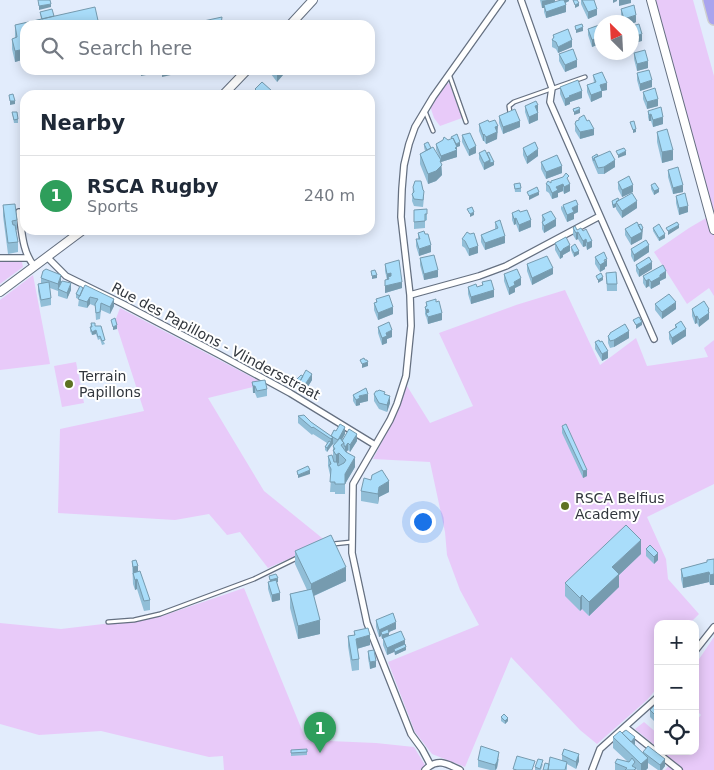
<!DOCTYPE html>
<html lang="en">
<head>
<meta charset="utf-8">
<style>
	:root { --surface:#fff; --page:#f6f6f7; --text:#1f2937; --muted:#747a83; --line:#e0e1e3; --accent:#5d7222 }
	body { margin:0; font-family:"DejaVu Sans",sans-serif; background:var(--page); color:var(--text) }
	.controls { position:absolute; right:15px; bottom:15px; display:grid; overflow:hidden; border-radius:10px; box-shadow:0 2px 12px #0003 }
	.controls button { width:45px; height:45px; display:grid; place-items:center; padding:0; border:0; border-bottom:1px solid var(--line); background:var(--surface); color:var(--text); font:25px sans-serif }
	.compass { position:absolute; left:594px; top:15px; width:45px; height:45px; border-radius:50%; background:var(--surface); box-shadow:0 2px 12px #0003; rotate:336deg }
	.you { position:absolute; left:422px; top:521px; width:18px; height:18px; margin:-12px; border:4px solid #fff; border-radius:50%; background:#1a73e8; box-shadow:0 0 0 8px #1a73e833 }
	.badge { display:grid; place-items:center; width:32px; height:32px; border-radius:50%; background:var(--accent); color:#fff; font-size:16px; font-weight:700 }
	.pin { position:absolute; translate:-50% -41px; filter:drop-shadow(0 1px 2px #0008) }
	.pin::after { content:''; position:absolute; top:26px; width:18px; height:15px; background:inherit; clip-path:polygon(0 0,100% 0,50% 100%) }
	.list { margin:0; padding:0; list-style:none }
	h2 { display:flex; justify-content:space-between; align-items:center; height:65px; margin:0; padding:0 20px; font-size:21px }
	h2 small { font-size:16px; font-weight:400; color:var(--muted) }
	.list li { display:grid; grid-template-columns:32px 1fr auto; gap:15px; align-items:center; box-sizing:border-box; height:80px; padding:0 20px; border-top:1px solid var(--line) }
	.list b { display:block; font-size:19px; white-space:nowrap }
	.list p { margin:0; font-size:16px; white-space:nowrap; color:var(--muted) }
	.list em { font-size:16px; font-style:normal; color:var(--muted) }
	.icon { flex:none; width:28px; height:28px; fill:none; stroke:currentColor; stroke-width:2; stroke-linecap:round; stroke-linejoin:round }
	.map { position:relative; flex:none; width:714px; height:770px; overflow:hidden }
	.search { position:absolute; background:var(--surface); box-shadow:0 2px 12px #0003; left:20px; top:20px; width:355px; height:55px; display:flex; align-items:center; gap:12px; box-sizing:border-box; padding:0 18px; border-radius:15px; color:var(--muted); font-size:19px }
	.panel { position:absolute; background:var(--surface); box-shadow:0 2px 12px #0003; left:20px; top:90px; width:355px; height:145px; border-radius:15px }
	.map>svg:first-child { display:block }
</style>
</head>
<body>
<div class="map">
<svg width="714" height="770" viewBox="0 0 714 770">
	<rect width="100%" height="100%" fill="#e2ecfc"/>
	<path fill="#e8caf9" d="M654 0H693L714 76V296L709 288 687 304 654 252 689 228 713 214Z
		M449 83 462 118 440 126 434 118 430 106 445 85Z
		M0 260 22 262 23 267 0 284Z
		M33 275 50 364 0 370V300Z
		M565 290 600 365 636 338 647 366 708 357 704 348 714 340V484L647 517 666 559 668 579 699 614 689 624H658V687L647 700 597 744 580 730 511 657 465 767 432 754 415 732 388 662 479 625 460 590 447 555 445 532 430 462 373 459 397 413 405 388 407 386 430 423 473 406 439 333 516 305Z
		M120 308 265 384 208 398 264 491 327 542 268 568 240 532 227 535 209 514 175 520 58 513 60 429 144 411 115 321Z
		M76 362 84 403 62 407 54 366Z
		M244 588 306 740 376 743 414 747 425 765 420 770H224L223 756 209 757 101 731 39 735 0 724V623L61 629 137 620 162 616Z
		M714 637V770H665L673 761 661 751H695V722L701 715 695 709V665Z
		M644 722 658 734V748L635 729Z"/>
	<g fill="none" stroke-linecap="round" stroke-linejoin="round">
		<defs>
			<path id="service" d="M449 74 466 122
				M425 111 433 131
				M510 113 509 106 514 102 585 77
				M333 544 352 542
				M108 622 134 620 160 614 254 579 299 557"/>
			<path id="minor" d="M521 0 552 88 550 102 654 339
				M19 212C22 231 22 251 34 266
				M47 257 66 276 123 304 220 355 290 393 375 445
				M0 258H28
				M410 295 479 276 506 266 600 216
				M695 651 714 627
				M625 727 679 770
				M430 764 422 749 411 734 367 623 352 553 353 484 390 420 397 404 406 376 411 326 410 295 401 217 402 189 404 165 409 144 415 127 433 97 502 0
				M425 770C437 758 446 763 460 770
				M592 770 600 749 658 697"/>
			<path id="tertiary" d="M651 0 714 230
				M290 25 313 0
				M223 95 247 70
				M0 292 83 230"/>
			<path id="motorway" d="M709 0 714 19"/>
		</defs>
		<use href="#service" stroke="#657081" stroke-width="5.5"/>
		<use href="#minor" stroke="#657081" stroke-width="8"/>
		<use href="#tertiary" stroke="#657081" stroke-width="10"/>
		<use href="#motorway" stroke="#cecfd0" stroke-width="14"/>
		<use href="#service" stroke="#fff" stroke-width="3"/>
		<use href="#minor" stroke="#fff" stroke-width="5.5"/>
		<use href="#tertiary" stroke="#fff" stroke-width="8"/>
		<use href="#motorway" stroke="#a9a4ee" stroke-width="11"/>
	</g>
	<path fill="#91bed7" d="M540 0H555V2L569 0V1L565 3 566 12 546 18 544 12V8H542Z
		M581 0H594L597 15 588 19 581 4Z
		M621 9 636 22 632 24V22H623L621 15Z
		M40 12 54 16 25 25V59L15 62 12 49V39L15 38V25L41 19Z
		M602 24V43L592 47 588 35V29Z
		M553 35 572 47 558 53 556 49 552 47V40L553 38Z
		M634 53 648 68 637 71 634 59Z
		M559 54 577 67 565 72 559 61Z
		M268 70H283V75L277 82Z
		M637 73 652 87 640 91 637 80Z
		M593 75 607 90 602 91V97L591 102 587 92V85L594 83Z
		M560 87 582 98 570 102V104L565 106 560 94Z
		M255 89 272 95H255Z
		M643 92 658 106 647 109 643 99Z
		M525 106 538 112V120L529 124 525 112Z
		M648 111 663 124 653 127 651 121H649L648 117Z
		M12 112 18 119V123H14Z
		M499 116 520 127 503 134 499 123Z
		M579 118 594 135 580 139 575 131V124L579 120Z
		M489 122 498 133H497V139L486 144 484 141H483L479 131V124Z
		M657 132 673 160 662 163 657 142Z
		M462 135 476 153 469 156 462 142Z
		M451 137 460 146 457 147V157L441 162 442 175 436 181 428 184 420 164V154L425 151 424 147V144L431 148 439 156 436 150V144L451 139Z
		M523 148 538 156 527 164 523 155Z
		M479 153 494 165 484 170 479 159Z
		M598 156 615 167 604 174H598L592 160V157Z
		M541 162 562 173 546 179 541 169Z
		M668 170 683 192 673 194 668 177Z
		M569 182 570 191 564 194 563 191 558 193V197L552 199 549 193 546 191V184L551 183Z
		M618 182 633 192 622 197 618 189Z
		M514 184 521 188V192H515Z
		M651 185 659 192 654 195 651 189Z
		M413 187 424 197 423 207 414 206 412 201Z
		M676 196 688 212 679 215 676 203Z
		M619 200 637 208 622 218 616 209V207L613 208 612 205V201Z
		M3 205 17 220V230H16L18 242V252L8 254 3 216Z
		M561 206 578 212 574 214V219L567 222 561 209Z
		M427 209V220L425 221V228L414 229V210Z
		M520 212 531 227 519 232 516 224 514 225 512 220V213Z
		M542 215 556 226 544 233 542 229Z
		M495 222 505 243 485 250 481 242V235L495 229Z
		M573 228 577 230 592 247 587 250 586 246 583 247 578 239 576 240 573 235Z
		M653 228 665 238 659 241 653 231Z
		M625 229 643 232H642V239L631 245 625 235Z
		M418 233 431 252 419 256 416 246V239H418Z
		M462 239 478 253 469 256 465 248 462 246Z
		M555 243 570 251 563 255V257L560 259 555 250Z
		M571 247 579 254 574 257 571 250Z
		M631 249 649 252 634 262 631 256Z
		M595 257 607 266 605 267V269L600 272 595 264Z
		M420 258 438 277 424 280 420 265Z
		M385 264 402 288 385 293V280H387L385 271Z
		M527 264 553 274 532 285 527 271Z
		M636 265 652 269 639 277 636 271Z
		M606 273 617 284V291H607Z
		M504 274 521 285 515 288V292L509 295 504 281Z
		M643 276 666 278 660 281V284L651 289 649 286 646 288 643 283Z
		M41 278 61 281 71 290 67 299 58 296V290V291L50 288 51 298V305L41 307 38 291V284H41Z
		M482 282 494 297 471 304 468 294V287H477L482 285Z
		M80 286 114 306 110 314 101 310 100 319 96 320 95 306 90 304 87 308 78 306 79 299 76 298V294Z
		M376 299 393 314 378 320 374 310V303H376Z
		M426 302H436L442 320 428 324 426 316V317L425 314V307L426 306Z
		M655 304 676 309 662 319 655 310Z
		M695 306 709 309V319L699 327 697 323 695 324 692 316V309L695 307Z
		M91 323 95 326 105 344 102 345 100 339 98 340 96 334 92 335 90 331Z
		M675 325 686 336 672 345 669 339V332L675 328Z
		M378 327 392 337 387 339V343L382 345 378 333Z
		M610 333 629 338 614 347 610 348 608 343V336L610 335Z
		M595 342 608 358 602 361 595 349Z
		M312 380 304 393 299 390V388L294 385V382Z
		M252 382 267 389V396L257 398 255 393H253Z
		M378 391 385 395 390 403 387 412 379 409 374 401V394Z
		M353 395 368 401 360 403V405L356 406 353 401Z
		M298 416 311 422 331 436 345 434 342 439 357 441 350 452 348 450 346 452 355 467 345 484V494H335V492H330L331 479 328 466V456L333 459V446L334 445 333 444 327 452 325 450V447L327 443 313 434 312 435 298 423Z
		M562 426 587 476 583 478 562 433Z
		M361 491 389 492 379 497 378 504 361 501Z
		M646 549 658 560 654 564 646 556Z
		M295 551 346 581 314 596 320 634 298 639 290 608V594L307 590 295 564Z
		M641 554 619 575V587L589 616 582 609 580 611 565 596V583Z
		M714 559V585H710L709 582 683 588 681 579V569L707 562Z
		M132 561 138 572 150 600V610L144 611 137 589 135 590 133 584Z
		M269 576 278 582H276L280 600 272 602 268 589V582H270Z
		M376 620 396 629 389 632V635L405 644 406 650 395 655 394 652 387 655 383 645V638L382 639 381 636 379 637 376 627Z
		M354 631 370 645 357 649 359 659V670L352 671 348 646V636L354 635Z
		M368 651 376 667 370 669 368 658Z
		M658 702V725L650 717V710Z
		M501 717 508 721 505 724 501 721Z
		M613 737 635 744V745L643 753V752L665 766 662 770H658L648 763V768L646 770H637L636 769V770H615V763L627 761 613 748Z
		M307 749V755L291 756V750Z
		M562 755 579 761 576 769 567 764V770L549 764 562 760Z
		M499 759 497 768 496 770H490L478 767V760Z
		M543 764 541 770H535V767Z"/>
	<path fill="#769baf" d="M547 0H555V5H544V8H542V1Z
		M564 0H569V1L563 4Z
		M613 0H617V1L613 3Z
		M619 0H631V3L619 6Z
		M579 3V6L575 8V5Z
		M51 4V7L39 10V6Z
		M566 5V12L546 18V12Z
		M597 9V15L588 19V12Z
		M636 15V22L632 24V22H624V19Z
		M583 27V31L576 33V30Z
		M642 34V41L632 44V37Z
		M602 36V43L592 47V40Z
		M572 40V47L558 53V47Z
		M25 49V59L15 62V51Z
		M577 60V67L565 72V65Z
		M648 61V68L637 71V64Z
		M141 70H156V73L141 76Z
		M162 70H193L162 77Z
		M281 70H283V75L277 82V75Z
		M652 80V87L640 91V84Z
		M607 83V90L602 91V97L591 102V95L600 85Z
		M582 91V98L570 102V104L565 106V99L569 96Z
		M658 99V106L647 109V102Z
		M10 101H15V104L10 105Z
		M538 105V112L535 113V106Z
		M580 109V113L574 115V112Z
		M538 113V120L529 124V117Z
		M651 114V121H649V115Z
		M663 117V124L653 127V120Z
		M520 121V127L503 134V127Z
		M498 126 497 139 486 144V137L495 127Z
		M594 129V135L580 139V132Z
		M636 129V132L633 133V130Z
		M484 134V141H483V135Z
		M460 142V146L457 147V157L441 162 442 175 436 181 428 184V174L441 160V156L455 145Z
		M476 146V153L469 156V150Z
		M538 149V156L527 164V157Z
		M673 150V160L662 163V152Z
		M626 151V155L618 158V155Z
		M490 160 494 162V165L484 170V163Z
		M615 160V167L604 174V167Z
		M562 166V173L546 179V172Z
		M563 184V191L558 193V197L552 199V193L556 187Z
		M570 184V191L564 194V187Z
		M633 185V192L622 197V190Z
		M683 185V192L673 194V188Z
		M659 189V192L654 195V191Z
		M539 192V195L529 200V196Z
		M637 201V208L622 218V211Z
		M616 203V207L613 208V205Z
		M578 205V212L574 214V219L567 222V215L572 208Z
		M688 206V212L679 215V208Z
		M474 212V215L470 217V214Z
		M516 218V224L514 225V219Z
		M556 219V226L544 233V226Z
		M531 220V227L519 232V225Z
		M679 225V228L668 235V231Z
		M643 228 642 239 631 245V238L639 230Z
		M578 232V239L576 240V233Z
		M665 234V238L659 241V238Z
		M505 236V243L485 250V243Z
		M586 239V246L583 247V241Z
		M592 241V247L587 250V243Z
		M431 245V252L419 256V249Z
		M570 245V251L563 255V257L560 259V252L563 249Z
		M649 245V252L634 262V255Z
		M478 246V253L469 256V249Z
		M579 251V254L574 257V253Z
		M607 259V266L605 267V269L600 272V265Z
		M652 262V269L639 277V270Z
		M553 268V274L532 285V278Z
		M438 270V277L424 280V274Z
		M666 271V278L660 281V284L651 289V282L660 275Z
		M391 273V280L388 277V281H387V274Z
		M61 275V282L58 291V284Z
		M377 275V278L372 279V276Z
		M603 277V280L598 283V280Z
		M521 278V285L515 288V292L509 295V288L514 282Z
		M649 279V286L646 288V281Z
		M402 282V288L385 293V286Z
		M71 283V290L67 299V293Z
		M494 290V297L471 304V297Z
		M90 297V304L87 308V302Z
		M114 299V306L110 314V307Z
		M676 302V309L662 319V312Z
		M393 307V314L378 320V313Z
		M428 309V316L426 313V317V310Z
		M709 309V319L699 327V320Z
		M442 313V320L428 324V317Z
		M697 316V323L695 324V317Z
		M642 322V325L636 329V325Z
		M117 325V329L113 330V327Z
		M686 329V336L672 345V338Z
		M96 330V334L92 335V332Z
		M392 330V337L387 339V343L382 345V338L386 333Z
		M629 331V338L614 347V340Z
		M608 351V358L602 361V354Z
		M368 362V366L362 368V364Z
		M312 374V380L304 393V386Z
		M253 386H255V393H253Z
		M368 394V401L360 403V405L356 406V400L359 396Z
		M390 396V403L387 412V405Z
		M345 427V434L339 445 338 444V440Z
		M357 434V441L350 452V445Z
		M333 437V444L331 446V439Z
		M331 442V446L327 452V448Z
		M348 443V450L345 454V447Z
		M339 453V463L336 465V455Z
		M355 457V467L345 484V474Z
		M310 470V474L298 478V475Z
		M587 470V476L583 478V471Z
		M389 481V492L379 497 378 504V494L379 487Z
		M641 540V554L619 575V587L589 616V602L612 567Z
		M658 553V560L654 564V557Z
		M138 566V576L133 574V567Z
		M346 567V581L311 597V584Z
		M709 572V582L683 588V578Z
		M714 574V585H710V575Z
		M278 578V582L270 584V580Z
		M137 579V589L135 590V580Z
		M280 593V600L272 602V595Z
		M582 595V609L580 611V598Z
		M320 620V634L298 639V626Z
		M396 622V629L382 635 381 632V636L379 637V630Z
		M389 633V636L382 639V635Z
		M370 635V645L356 649V639Z
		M405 640V647H406V650L395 655V652L394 649V652L387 655V648Z
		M376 661V667L370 669V662Z
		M508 718V721L505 724V721Z
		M635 737V744L630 750V743Z
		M499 752 497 768 495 770V765Z
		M579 754V761L576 769V762Z
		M648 758V768L646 770H641V764Z
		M665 759V766L662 770H660V765Z"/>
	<path fill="#a9ddfa" stroke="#769baf" d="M38 0H50L51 4 39 6Z
		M561 0H564L566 5 546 12 544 5Z
		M573 0H577L579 3 575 5Z
		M582 0H594L597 9 588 12Z
		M634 5 636 15 624 19 621 9Z
		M95 7 99 25H25V49L15 51 12 39 17 37 15 25Z
		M52 9 54 16 42 19 40 12Z
		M222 17 221 25H200L199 22Z
		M582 24 583 27 576 30 575 26Z
		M602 24V36L592 40 588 29Z
		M639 24 642 34 632 37V26Z
		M568 29 572 40 558 47 556 42 552 40 554 37 553 35Z
		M573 49 577 60 565 65 559 54Z
		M645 50 648 61 637 64 634 53Z
		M273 70H281L277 75Z
		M649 70 652 80 640 84 637 73Z
		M602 72 607 83 600 85 602 91 591 95 587 85 596 82 593 75Z
		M578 80 582 91 569 96 570 97 565 99 560 87Z
		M262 82 272 91 268 95H261L255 89Z
		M655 88 658 99 647 102 643 92Z
		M13 94 15 101H10L9 95Z
		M536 101 538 105 535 106 538 113 529 117 525 106Z
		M579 107 580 109 574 112 573 109Z
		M661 107 663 117 653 120 651 114 649 115 648 111Z
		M515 109 520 121 503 127 499 116Z
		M12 112H17L18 119 14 120Z
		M584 115 587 121 589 120 594 129 580 132 575 124 576 121 579 120V118Z
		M488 120 489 122 495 120 498 126 495 127 497 132 486 137 484 134 483 135 479 124Z
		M634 121 636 129 633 130 630 122Z
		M667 129 673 150 662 152 657 132Z
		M470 133 476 146 469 150 462 135Z
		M457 134 460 142 456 144 453 138 452 139 451 137Z
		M444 137 448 140 453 138 457 147 455 148 457 150 441 156 436 144 443 140Z
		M428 142 431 148 427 150 424 144Z
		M535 142 538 149 527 157 523 148Z
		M433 147 441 160 440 161 442 165 436 171 428 174 420 154Z
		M624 148 626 151 618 155 616 151Z
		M485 150 490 160 484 163 479 153Z
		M610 151 615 160 604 167 598 168 594 158Z
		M489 152 494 162 490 163V160L487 153Z
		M597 154 598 156 594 158V161L592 157Z
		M557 155 562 166 546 172 541 162Z
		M678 167 683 185 673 188 668 170Z
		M566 173 569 176 567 178 570 184 564 187 563 184 556 187 558 190 552 193 549 186 546 184 548 181 551 183V181L563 177Z
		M629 176 633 185 622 190 618 182Z
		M415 181H421L423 190 424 191 423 200 414 199 412 194 414 192 413 187Z
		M520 183 521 188 515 189 514 184Z
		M655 183 659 189 654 191 651 185Z
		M537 187 539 192 529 196 527 192Z
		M632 193 637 201 622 211 616 202Z
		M685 193 688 206 679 208 676 196Z
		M618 198 619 200 616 202 617 203 613 205 612 201Z
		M576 200 578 205 572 208 574 212 567 215 563 205Z
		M15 204 17 220 12 221 13 225H15L18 242 8 243 3 205Z
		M472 207 474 212 470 214 467 209Z
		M427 209V214H425V221L414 222V210Z
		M519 210 520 212 527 210 531 220 519 225 516 218 514 219 512 213Z
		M551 211 556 219 544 226 542 222 545 220 542 215Z
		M500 220 505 236 485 243 481 235 498 228 495 222Z
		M637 222 642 232 631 238 625 229Z
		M677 222 679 225 668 231 666 228Z
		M641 224 643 228 641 230 638 225Z
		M659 224 665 234 659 238 653 228Z
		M575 226 577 230 581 228 583 231 586 229 592 241 587 243 586 239 583 241 578 232 576 233 573 228Z
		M424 231 425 234H428L431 245 419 249 416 239H420L418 233Z
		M467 232 470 234 474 233 478 246 469 249 465 241 462 239Z
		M566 237 570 245 563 249V250L560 252 555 243Z
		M646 240 649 245 634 255 631 249Z
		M575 244 579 251 574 253 571 247Z
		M604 252 607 259 604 260 605 262 600 265 595 257Z
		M434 255 438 270 424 274 420 258Z
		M547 256 553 268 532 278 527 264Z
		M649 257 652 262 639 270 636 265Z
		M399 260 402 282 385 286V280L389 279 388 277 391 276V273L387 274 385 264Z
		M663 265 666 271 660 275V277L651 282 649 279 646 281 643 276Z
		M46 269 61 275 58 284 41 278 43 271Z
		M517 269 521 278 514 282 515 285 509 288 504 274Z
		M375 270 377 275 372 276 371 271Z
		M616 272 617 284H607L606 273Z
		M601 273 603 277 598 280 596 276Z
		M491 280 494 290 471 297 468 287 476 284 477 287 483 285 482 282Z
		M62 281 71 283 67 293 58 289Z
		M49 282 51 298 41 300 38 284Z
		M85 285 114 299 110 307 101 303 100 312 96 313 95 304 98 299 90 297 87 302 78 299Z
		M80 286 83 288 80 296 76 294Z
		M669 294 676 302 662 312 655 304Z
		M389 295 393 307 378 313 374 303 377 302 376 299Z
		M436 299V302L439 301 442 313 428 317 426 313 429 312 428 309 426 310 425 307 427 306 426 302Z
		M704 301 709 309 708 310 709 313 699 320 697 316 695 317 692 309Z
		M639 317 642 322 636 325 633 320Z
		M115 318 117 325 113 327 111 320Z
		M681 321 686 329 672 338 669 332 677 327 675 325Z
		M389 322 392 330 386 333 387 336 382 338 378 327Z
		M91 323H95V326H101L105 340 102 341 100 336 98 337 96 330 92 332 90 327H92Z
		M625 324 629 331 614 340 610 341 608 336 610 334V333Z
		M599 340 600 342 602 341 608 351 602 354 595 342Z
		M364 358 365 360H367L368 362 362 364 360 360Z
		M306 370 312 374 304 386 299 383Z
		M301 375 303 376 299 383V385L294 382Z
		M265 380 267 389 257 391 255 386H253L252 382Z
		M366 388 368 394 359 396 360 398 356 400 353 395Z
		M379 390 385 392 384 394 390 396 387 405 379 403 374 394 376 391H378Z
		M304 415 311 422 331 436 334 430 336 431 340 424 345 427 338 440 331 436 333 437 331 439 313 427 312 428 298 416Z
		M566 424 587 470 583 471 562 426Z
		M349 429 357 434 350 445 348 443 345 447 344 445V443L342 441Z
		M340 438 344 443 341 445 346 452 355 457 345 474V484H335V482H330L331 469 329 465 331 464 328 456 332 455 334 462H337L338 466 344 463 346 460 339 453 336 455 333 450 335 449 333 446Z
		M329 441 331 442 327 448 325 447Z
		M308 466 310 470 298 475 297 471Z
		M382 470 389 481 379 487 378 494 361 491 364 478 371 480 372 475Z
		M626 525 641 540 612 567 619 574 589 602 582 595 580 598 565 583Z
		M331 535 346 567 311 584 295 551Z
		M650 545 658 553 654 557 646 549Z
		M714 559V574L710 575 709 572 683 578 681 569 707 562V560Z
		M136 560 138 566 133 567 132 561Z
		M140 571 150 600 144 601 137 579 135 580 133 573Z
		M276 574 278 578 270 580 269 576Z
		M276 580 280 593 272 595 268 582Z
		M312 589 320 620 298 626 290 594Z
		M393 613 396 622 379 630 376 620Z
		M368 628 370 635 356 639 359 659 352 660 348 636 355 635 354 631Z
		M388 629 389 633 382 635 381 632Z
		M401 631 405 640 387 648 383 638Z
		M405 644 406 647 395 652 394 649Z
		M374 650 376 661 370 662 368 651Z
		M658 702V718L650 710Z
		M504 714 508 718 505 721 501 717Z
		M626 730 635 737 631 742 622 733Z
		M620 731 648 758 641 764 613 737Z
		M481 746 499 752 497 762 495 765 478 760Z
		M648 746 665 759 660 765 643 752Z
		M307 749V752L291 753V750Z
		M564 749 579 754 576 762 562 755Z
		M517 756 535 761 532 770H517L513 769Z
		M550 757 567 762 565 770H548Z
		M632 758 635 762 632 766 636 768 634 770H625L627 768 615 763 617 759 629 762Z
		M538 759 543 760 540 769 535 767Z
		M545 763 549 764 548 770H543Z"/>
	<g fill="#5d7222" stroke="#fff" stroke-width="2">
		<circle cx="69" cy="384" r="5"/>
		<circle cx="565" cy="506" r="5"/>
	</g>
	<g text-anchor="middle" stroke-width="4" stroke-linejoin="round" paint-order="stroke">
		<g font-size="14" fill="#31363d" stroke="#fff">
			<text transform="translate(216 341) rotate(28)" y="5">Rue des Papillons - Vlindersstraat</text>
		</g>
		<g font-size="14" fill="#31363d" stroke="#fff" text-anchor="start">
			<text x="79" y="381">Terrain<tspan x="79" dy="16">Papillons</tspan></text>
			<text x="575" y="503">RSCA Belfius<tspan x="575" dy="16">Academy</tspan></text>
		</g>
	</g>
</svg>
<div class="controls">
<button>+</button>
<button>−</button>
<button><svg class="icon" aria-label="locate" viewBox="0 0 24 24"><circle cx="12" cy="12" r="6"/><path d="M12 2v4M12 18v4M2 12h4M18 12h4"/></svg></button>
</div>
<svg class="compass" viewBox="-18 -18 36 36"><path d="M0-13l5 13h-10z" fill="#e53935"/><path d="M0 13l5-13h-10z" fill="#747a83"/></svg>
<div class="you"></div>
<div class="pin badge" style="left:320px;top:753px;background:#2e9e5b">1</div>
<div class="search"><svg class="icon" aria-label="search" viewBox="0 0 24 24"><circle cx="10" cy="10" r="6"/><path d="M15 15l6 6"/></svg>Search here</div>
<section class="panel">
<h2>Nearby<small></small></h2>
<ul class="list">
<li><span class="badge" style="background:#2e9e5b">1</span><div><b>RSCA Rugby</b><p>Sports</p></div><em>240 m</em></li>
</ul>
</section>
</div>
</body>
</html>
